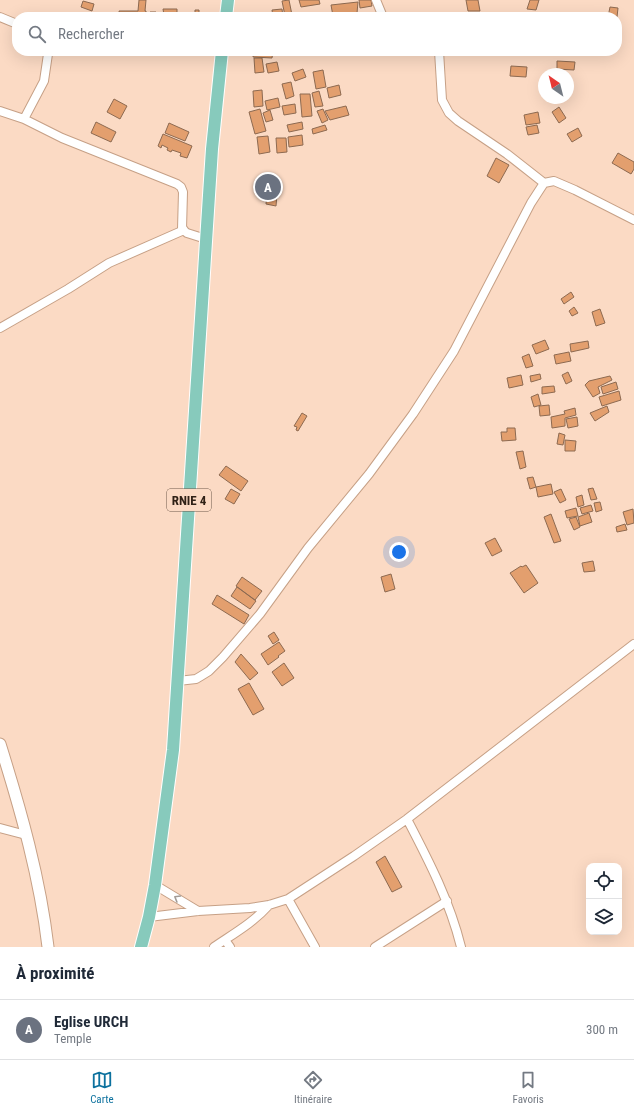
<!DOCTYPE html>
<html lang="fr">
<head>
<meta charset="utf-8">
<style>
	:root { --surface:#fff; --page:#f2f2f3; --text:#1f2937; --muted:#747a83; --line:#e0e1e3; --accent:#0c719e }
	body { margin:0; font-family:"Roboto Condensed",sans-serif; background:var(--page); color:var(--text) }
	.controls { position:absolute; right:12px; bottom:12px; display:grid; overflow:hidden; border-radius:8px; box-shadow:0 4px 16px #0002 }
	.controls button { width:36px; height:36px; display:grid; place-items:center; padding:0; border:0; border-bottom:1px solid var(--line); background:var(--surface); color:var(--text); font:20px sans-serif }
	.compass { position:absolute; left:538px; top:68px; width:36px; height:36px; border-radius:50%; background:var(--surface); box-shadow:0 4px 16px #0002; rotate:325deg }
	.you { position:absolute; left:399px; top:552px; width:14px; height:14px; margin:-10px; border:3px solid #fff; border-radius:50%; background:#1a73e8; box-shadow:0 0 0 6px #1a73e833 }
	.badge { display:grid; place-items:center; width:26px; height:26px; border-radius:50%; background:var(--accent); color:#fff; font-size:13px; font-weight:700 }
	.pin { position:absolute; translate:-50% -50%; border:2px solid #fff; box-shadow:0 1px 4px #0006 }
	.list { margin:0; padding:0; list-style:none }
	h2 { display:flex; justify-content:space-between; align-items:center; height:52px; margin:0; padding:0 16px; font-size:17px }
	h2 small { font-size:13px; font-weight:400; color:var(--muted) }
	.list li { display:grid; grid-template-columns:26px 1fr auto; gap:12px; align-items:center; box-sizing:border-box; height:60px; padding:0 16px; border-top:1px solid var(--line) }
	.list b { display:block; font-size:15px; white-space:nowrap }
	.list p { margin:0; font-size:13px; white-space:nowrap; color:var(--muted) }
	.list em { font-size:13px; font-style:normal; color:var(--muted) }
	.icon { flex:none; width:22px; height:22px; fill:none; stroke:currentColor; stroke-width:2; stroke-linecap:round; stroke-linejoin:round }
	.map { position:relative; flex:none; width:634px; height:947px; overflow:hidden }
	.search { position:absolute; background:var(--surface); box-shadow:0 4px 16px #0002; left:12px; right:12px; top:12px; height:44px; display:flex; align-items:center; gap:10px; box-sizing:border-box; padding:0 14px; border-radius:16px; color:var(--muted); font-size:15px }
	.sheet { height:112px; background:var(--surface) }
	nav { display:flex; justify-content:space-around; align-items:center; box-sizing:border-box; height:56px; border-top:1px solid var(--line); background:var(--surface); font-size:11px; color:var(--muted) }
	nav a { display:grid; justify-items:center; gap:2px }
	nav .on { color:var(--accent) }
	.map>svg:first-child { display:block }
</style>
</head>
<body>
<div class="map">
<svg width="634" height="947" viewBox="0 0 634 947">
	<rect width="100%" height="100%" fill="#fbdac4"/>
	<path fill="#e39f6e" stroke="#8d6a51" d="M139 0H146L145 11H146V17H120L119 11H138Z
		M289 0 292 15 285 16 282 1Z
		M299 0H319L320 4 301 7Z
		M359 0H371L372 6 360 8Z
		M466 0H478L480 11H468Z
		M530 0H539L536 10 527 9Z
		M83 1 94 4 92 11 81 7Z
		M358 2 357 13 333 16 331 5Z
		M610 7 618 8 617 17H608Z
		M163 9H177V14L164 15Z
		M282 9 283 17H273L272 10Z
		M195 10H199V17H187V15L195 14Z
		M150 12H156L157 17H150Z
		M254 51H273L272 58 253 57Z
		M296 51H304L305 54 297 55Z
		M254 58H262L264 72 255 73Z
		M557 61 575 62 574 70 557 69Z
		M277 62 279 71 268 73 266 64Z
		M511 66 527 67 526 77 510 76Z
		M303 69 306 77 295 81 292 73Z
		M323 70 326 87 316 89 313 72Z
		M291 82 294 96 286 99 282 84Z
		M339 85 341 95 329 98 327 88Z
		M262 90 263 106 254 107 253 91Z
		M319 91 323 106 315 107 312 93Z
		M300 94H310L312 116 302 117Z
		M278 98 280 107 267 110 265 101Z
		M114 99 127 106 120 119 107 112Z
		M295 104 296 113 284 115 282 106Z
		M346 106 349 115 330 120 325 111Z
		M559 107 566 118 559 123 552 112Z
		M260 109 266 131 255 134 249 112Z
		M323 109 328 120 322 123 317 111Z
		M270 110 273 120 266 122 263 113Z
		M538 112 540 123 526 125 524 115Z
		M96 122 116 132 111 142 91 133Z
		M302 122 303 129 289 132 287 125Z
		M169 123 189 132 185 141 165 133Z
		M325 125 327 130 313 134 312 129Z
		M537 125 539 133 528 135 526 127Z
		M578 128 582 136 572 142 567 134Z
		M163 134 192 146 187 158 180 156 181 153 172 150 171 152 167 150 168 148 162 145 161 148 158 146Z
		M302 135 303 145 289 147 288 137Z
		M268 136 270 152 259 154 257 137Z
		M276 138H286L287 152 277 153Z
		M618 153 634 162V169L631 174 612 163Z
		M496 158 509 165 499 183 487 176Z
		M268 181 278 183 276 206 266 204Z
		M571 292 574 297 564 304 561 299Z
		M574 307 578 313 572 316 569 311Z
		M600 309 605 323 596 326 592 312Z
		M545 340 549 349 536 354 532 345Z
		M588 341 589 348 571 352 570 344Z
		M569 352 571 361 556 364 554 355Z
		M529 354 533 366 526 368 522 357Z
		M568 372 572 381 566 384 562 375Z
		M540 374 541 379 531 382 530 376Z
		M521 375 523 385 509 388 507 378Z
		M610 376 612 380 598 387 600 393 593 397 585 385 589 381Z
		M616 382 618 389 603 394 601 387Z
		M554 386 555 392 542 394V387Z
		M619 391 621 400 602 406 599 397Z
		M538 394 541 405 534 407 531 397Z
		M549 405 550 415 540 416 539 406Z
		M607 406 609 412 595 421 590 413Z
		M575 408 576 415 565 418V426L552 428 551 417 565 414 564 411Z
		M302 413 307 416 298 431 296 430 297 427 294 426Z
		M577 417 578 426 568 428 566 419Z
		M507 428H515L516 440 502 441 501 432H507Z
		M559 433 565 435 563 445 557 444Z
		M565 440 576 441 575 451H565Z
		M523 451 526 467 520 469 516 452Z
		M226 466 248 481 241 491 219 475Z
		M533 477 536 487 530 489 527 478Z
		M551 484 553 494 538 497 536 487Z
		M593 488 597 499 591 500 588 489Z
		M231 489 240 494 234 504 225 499Z
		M561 489 566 500 560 503 554 492Z
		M582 495 584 505 578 507 576 497Z
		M600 502 602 510 596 512 594 503Z
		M591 505 593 511 582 514 580 508Z
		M576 508 578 516 567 518 565 511Z
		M633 509 634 523 627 525 623 512Z
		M589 513 592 522 580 526 578 517Z
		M551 514 561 541 554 543 544 517Z
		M576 517 580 527 574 530 569 519Z
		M625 524 627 530 617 532 616 527Z
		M495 538 502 551 492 556 485 543Z
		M593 561 595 571 584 572 582 563Z
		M526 565 538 583 524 593 510 573 521 566 522 567Z
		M391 574 395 589 385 592 381 577Z
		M242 577 262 591 255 600 236 586Z
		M237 587 256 601 250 609 231 596Z
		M217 595 249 615 244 624 212 604Z
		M274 632 279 640 273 644 268 636Z
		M279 642 285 651 278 656 279 657 268 665 261 654Z
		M241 654 258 673 250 680 235 662Z
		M284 663 294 678 282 686 272 672Z
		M249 683 264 709 253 715 238 689Z
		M385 856 402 887 392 892 376 862Z"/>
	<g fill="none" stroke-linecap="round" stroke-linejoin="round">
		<defs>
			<path id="street" d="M376 0 383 17
				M0 17 17 24
				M439 51 442 100 449 113 458 121 507 154 544 183
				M0 111 24 119 62 138 177 184 181 187 183 192 182 229 187 233 206 239
				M24 119 44 81 48 54 47 51
				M0 328 68 289 109 263 184 230
				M178 681 196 679 201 676 209 671 223 657 260 614 308 548 369 474 413 414 454 351 531 203 544 183 554 181 575 190 634 220
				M407 819C429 861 450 902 461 947
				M0 828 26 835
				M155 885 198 911
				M288 899 315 947
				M149 917 198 911 250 908 269 905 288 899 354 856 407 819 634 644
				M225 940 230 947
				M214 947C233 934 253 923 269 905
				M375 947 447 901"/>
			<path id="secondary" d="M0 744C21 811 40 878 48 947"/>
			<path id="primary" d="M226 17 228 0
				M141 947 149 917 155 885 173 750 212 149 222 51"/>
		</defs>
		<use href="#street" stroke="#c6a086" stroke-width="10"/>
		<use href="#secondary" stroke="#c6a086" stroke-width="13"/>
		<use href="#primary" stroke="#fff" stroke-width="14"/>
		<use href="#street" stroke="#fff" stroke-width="8"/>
		<use href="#secondary" stroke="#fff" stroke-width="11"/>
		<use href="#primary" stroke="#87cabc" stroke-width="12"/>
	</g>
	<defs><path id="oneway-chevron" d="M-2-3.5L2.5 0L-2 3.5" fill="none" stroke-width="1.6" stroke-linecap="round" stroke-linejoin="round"/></defs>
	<use stroke="#a29b96" href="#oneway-chevron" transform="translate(177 898) rotate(-149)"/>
	<g text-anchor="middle" stroke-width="3" stroke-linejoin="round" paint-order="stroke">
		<rect fill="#fbdac4" stroke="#6d584a" stroke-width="1" x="167" y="489" width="44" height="22" rx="3"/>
		<g font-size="13" font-weight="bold" fill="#302116">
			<text x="189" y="505">RNIE 4</text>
		</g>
	</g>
</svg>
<div class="controls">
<button><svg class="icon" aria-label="locate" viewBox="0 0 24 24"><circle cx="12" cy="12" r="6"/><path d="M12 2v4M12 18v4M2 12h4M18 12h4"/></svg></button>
<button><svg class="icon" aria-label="layers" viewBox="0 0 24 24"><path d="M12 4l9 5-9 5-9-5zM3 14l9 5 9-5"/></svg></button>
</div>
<svg class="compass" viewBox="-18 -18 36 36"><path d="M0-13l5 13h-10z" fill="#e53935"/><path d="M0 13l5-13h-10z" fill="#747a83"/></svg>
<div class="you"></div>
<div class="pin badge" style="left:268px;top:187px;background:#6b7280">A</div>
<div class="search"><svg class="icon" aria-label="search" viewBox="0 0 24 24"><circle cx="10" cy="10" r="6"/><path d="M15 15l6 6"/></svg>Rechercher</div>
</div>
<section class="sheet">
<h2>À proximité<small></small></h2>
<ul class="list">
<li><span class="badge" style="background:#6b7280">A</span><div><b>Eglise URCH</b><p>Temple</p></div><em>300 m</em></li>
</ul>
</section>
<nav>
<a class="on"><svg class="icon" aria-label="map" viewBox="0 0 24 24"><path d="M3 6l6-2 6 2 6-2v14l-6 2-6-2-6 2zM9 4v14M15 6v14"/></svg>Carte</a>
<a><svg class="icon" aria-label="directions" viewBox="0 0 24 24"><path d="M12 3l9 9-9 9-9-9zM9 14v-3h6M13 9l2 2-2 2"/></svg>Itinéraire</a>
<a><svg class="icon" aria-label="saved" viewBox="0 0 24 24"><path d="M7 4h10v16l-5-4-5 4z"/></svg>Favoris</a>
</nav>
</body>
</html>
